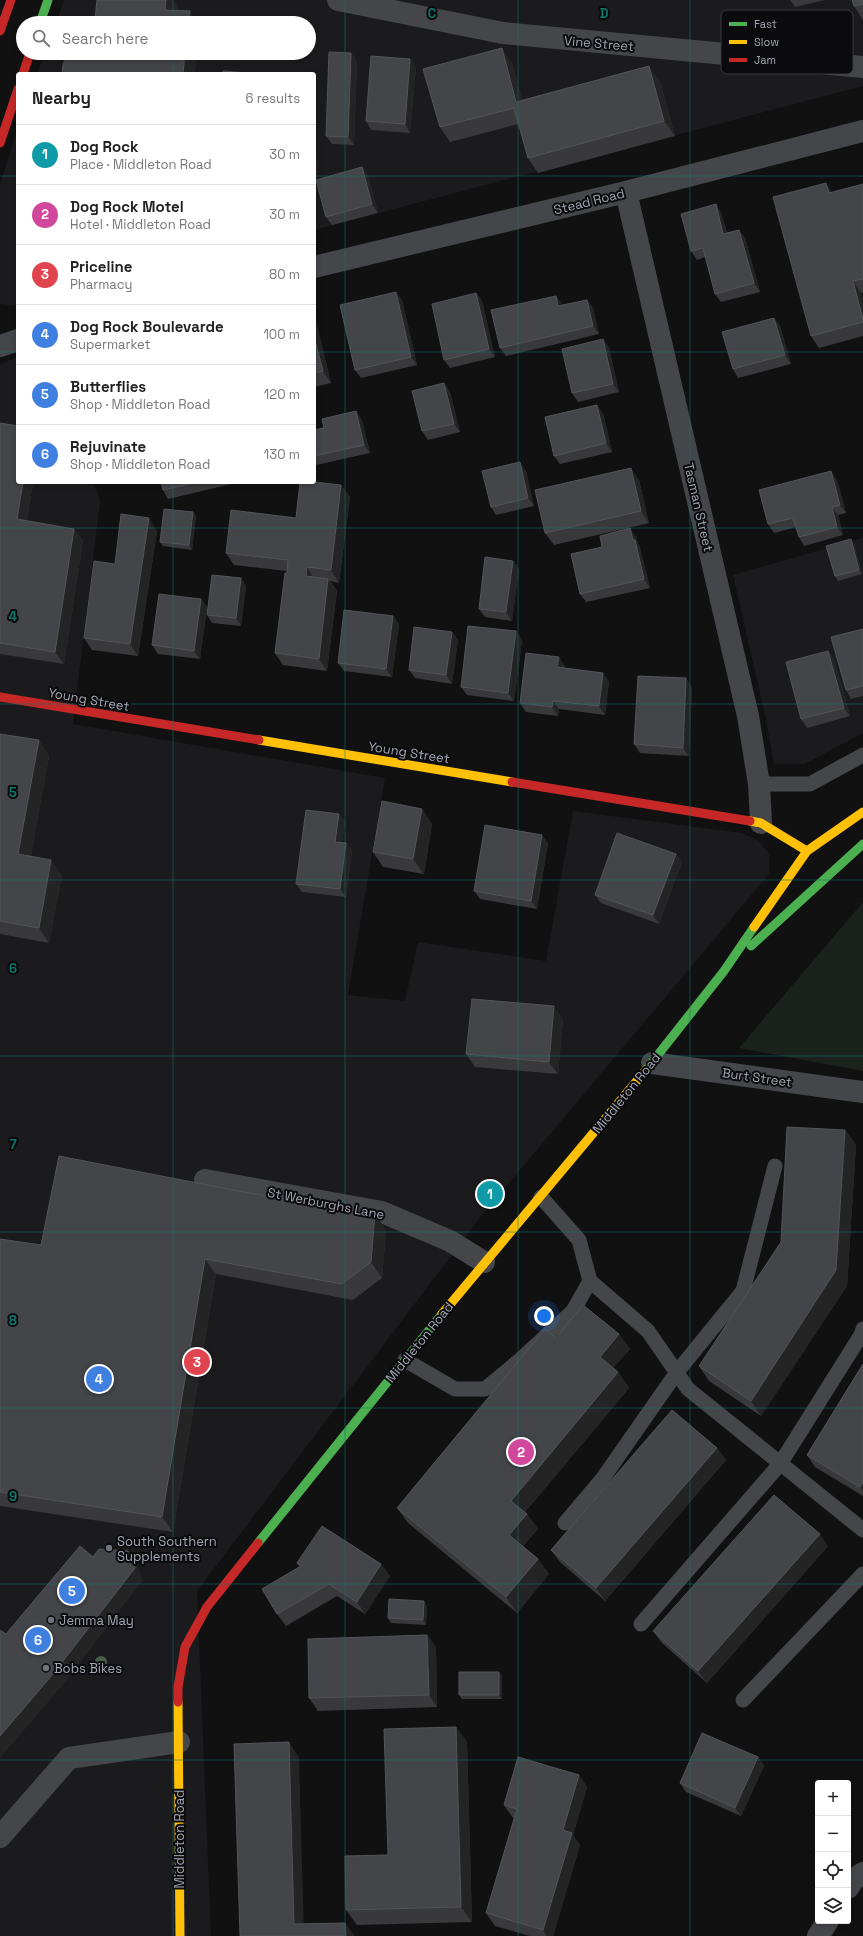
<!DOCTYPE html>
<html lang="en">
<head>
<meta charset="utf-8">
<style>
	:root { --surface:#fff; --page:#f2f2f2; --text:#222; --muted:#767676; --line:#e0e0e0; --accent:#6f727a }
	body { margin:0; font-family:"Space Grotesk",sans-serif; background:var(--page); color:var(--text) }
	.controls { position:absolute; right:12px; bottom:12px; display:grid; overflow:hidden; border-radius:4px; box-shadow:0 2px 6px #0003 }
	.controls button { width:36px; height:36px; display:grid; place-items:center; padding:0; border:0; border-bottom:1px solid var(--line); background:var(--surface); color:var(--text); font:20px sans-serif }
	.you { position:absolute; left:544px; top:1316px; width:14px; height:14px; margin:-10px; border:3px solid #fff; border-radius:50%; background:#1a73e8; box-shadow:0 0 0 6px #1a73e833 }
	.badge { display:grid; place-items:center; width:26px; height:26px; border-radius:50%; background:var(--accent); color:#fff; font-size:13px; font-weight:700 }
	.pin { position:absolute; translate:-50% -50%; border:2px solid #fff; box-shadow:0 1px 4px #0006 }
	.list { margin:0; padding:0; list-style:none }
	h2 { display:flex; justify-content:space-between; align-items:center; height:52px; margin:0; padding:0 16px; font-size:17px }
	h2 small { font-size:13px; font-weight:400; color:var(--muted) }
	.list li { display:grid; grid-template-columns:26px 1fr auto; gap:12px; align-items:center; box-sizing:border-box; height:60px; padding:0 16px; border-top:1px solid var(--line) }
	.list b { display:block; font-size:15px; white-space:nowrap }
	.list p { margin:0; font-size:13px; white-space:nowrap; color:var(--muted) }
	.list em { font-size:13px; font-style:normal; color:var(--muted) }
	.icon { flex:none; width:22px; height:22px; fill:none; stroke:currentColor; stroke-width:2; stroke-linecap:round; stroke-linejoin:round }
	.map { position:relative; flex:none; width:863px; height:1936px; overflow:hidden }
	.search { position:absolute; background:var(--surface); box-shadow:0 2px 6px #0003; left:16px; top:16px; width:300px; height:44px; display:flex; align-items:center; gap:10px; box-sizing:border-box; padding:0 14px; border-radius:22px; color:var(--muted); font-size:15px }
	.panel { position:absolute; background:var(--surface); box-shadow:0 2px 6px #0003; left:16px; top:72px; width:300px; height:412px; border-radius:4px }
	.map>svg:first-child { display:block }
</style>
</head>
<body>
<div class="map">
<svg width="863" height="1936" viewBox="0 0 863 1936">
	<rect width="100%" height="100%" fill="#111"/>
	<path fill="#1b1b1d" d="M64 0H863V86L314 230V74H37L45 53H309V23H56Z
		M18 128V306L0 304V184Z
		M18 357V482H94L100 501 73 724 385 778 348 995 405 1001 418 942 546 961 573 811 742 833 759 841 769 854V874L482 1215 197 1591 211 1936H0V364Z
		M863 538V733L805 764H774L765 715 733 575Z"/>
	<path fill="#1b211c" d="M863 902V1071L739 1048Z"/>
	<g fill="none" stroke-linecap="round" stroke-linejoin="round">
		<path stroke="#45464a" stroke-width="15" d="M759 784H810L863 755
			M590 1281 648 1331 688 1389 863 1530
			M405 1360 455 1389H485L521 1359 573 1311 590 1281 579 1240 541 1197
			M565 1523 603 1478 677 1372 743 1291 775 1166
			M641 1624 780 1464 861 1335 863 1329
			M743 1700 863 1574"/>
		<path stroke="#45464a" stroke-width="22" d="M338 0 503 33 863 67
			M626 192 748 716 759 784 761 823
			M314 267 626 192 863 131
			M0 346 18 340
			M652 1063 863 1092
			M205 1180 382 1212 450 1241 484 1262
			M0 1837 69 1758 179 1742
			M848 1888 854 1879 863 1873
			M818 1936 828 1921"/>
		<path stroke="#4caf50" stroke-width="9" d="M40 23 48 0
			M751 946 863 844
			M646 1070 724 971 754 927
			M258 1543 442 1314"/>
		<path stroke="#ffc107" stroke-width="9" d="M259 740 512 782
			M750 821 761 823 807 851
			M754 927 807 851 863 812
			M442 1314 646 1070
			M178 1702 180 1936"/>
		<path stroke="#c62828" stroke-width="9" d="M0 31 11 0
			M23 74 30 53
			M0 143 18 89
			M0 697 259 740
			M512 782 750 821
			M178 1702V1687L185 1647 207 1607 258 1543"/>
	</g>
	<circle fill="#4a5e4c" cx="101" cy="1662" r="6"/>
	<path fill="#39393c" d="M790 0H825L795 7Z
		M863 0V20L854 6Z
		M351 53 357 61 354 145 332 144 326 136Z
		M512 63 522 100 660 81 675 136 538 173 528 158 519 124 450 142 440 127Z
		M416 67 410 133 371 130 366 121Z
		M318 161 317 180 362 167 368 176 378 213 332 225 326 217 316 181 314 208Z
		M863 184V293H861L863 299V336L819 348 811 336 832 193Z
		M716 204 721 213 727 233 739 230 745 238 760 292 721 302 715 294 705 257 697 260 691 251Z
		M476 293 482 301 495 357 450 368 444 360Z
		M556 296 562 305 587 300 593 308 599 334 506 356 500 348Z
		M402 300 417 365 361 378 355 370Z
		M314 313 331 383 314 387Z
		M774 318 780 326 791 364 738 378 733 369Z
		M603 339 609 348 619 392 578 402 572 393Z
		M444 383 450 392 460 432 428 440 422 431Z
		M603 413 612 452 560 464 554 456Z
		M362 420 370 453 316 465 314 462V430Z
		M0 423 18 482H33L27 521 74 529 83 541 64 664 0 654Z
		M526 471 534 506 496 515 491 507Z
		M639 480 649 523 554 545 545 533Z
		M837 480 846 513 838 515 843 535 804 546 799 537 796 527 774 533 768 524Z
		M161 482H240L168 499 163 490Z
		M341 485 350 497 339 583 330 581 337 591 327 671 283 665 275 653 287 571 234 565 226 553 296 518Z
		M193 512 196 516 192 550 163 546 160 542Z
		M630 528 636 537 638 544 640 548 650 588 586 602 580 594 602 547Z
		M157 531 138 656 92 650 84 638Z
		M851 539 854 544 862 574 838 581 835 576Z
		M513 561 519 569 512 621 485 617 479 609Z
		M241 578 246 587 241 626 212 623 207 615Z
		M201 599 207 607 200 659 158 654 152 645Z
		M393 616 399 624 392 677 344 671 338 663Z
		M863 629V696L851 699 846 690Z
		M516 631 522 640 514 701 467 695 461 687Z
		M452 632 458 640 452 684 415 678 409 670Z
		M828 651 834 659 850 716 807 728 801 719Z
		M565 666 564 668 609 681 605 715 559 709 558 716 526 712 520 703Z
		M692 687 689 756 640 753 634 744Z
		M0 734 39 740 49 756 31 856 62 875 49 943 0 934Z
		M422 809 432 824 424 874 383 867 373 852Z
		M339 814 345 822 342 842 346 843 352 851 346 897 302 892 296 884Z
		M542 835 548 843 537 909 480 899 474 891Z
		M676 854 682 862 659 924 601 903 595 895Z
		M563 1019 558 1074 475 1067 466 1054Z
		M845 1130 856 1145 847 1286 761 1416 709 1381 699 1366 781 1242Z
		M386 1230 382 1278 353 1300 216 1274 173 1532 0 1506V1239L41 1245Z
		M619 1334 630 1349 613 1368 618 1372 629 1388 525 1512 527 1514 538 1529 523 1546 538 1559 549 1574 517 1613 408 1523 397 1508 556 1338Z
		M863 1364V1496L815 1467 807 1455Z
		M717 1448 726 1460 605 1601 560 1562 551 1550Z
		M828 1546 707 1683 662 1643 653 1631Z
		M297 1563 381 1564 390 1576 365 1614 337 1596 286 1626 277 1614 300 1567Z
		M427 1606 426 1625 391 1623 388 1618Z
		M427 1635 436 1647 437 1707 318 1711 309 1698Z
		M502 1676V1699H462L459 1695Z
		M456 1727 467 1742 472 1922 357 1925 346 1910 388 1855Z
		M758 1757 764 1766 741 1816 686 1792 680 1783Z
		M579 1775 587 1787 573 1835 580 1845 553 1936H530L495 1926 486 1913 514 1818H513L504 1805Z"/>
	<path fill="#242425" d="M166 0H174L178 5 176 23 165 10Z
		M190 11 198 23H188Z
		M502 48 512 63 527 117 516 102Z
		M185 53H198L195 74H183Z
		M351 53 357 61 354 145 348 137Z
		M410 59 416 67 410 133 405 124Z
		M649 66 660 81 675 136 664 121Z
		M314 154 318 161 314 208Z
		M362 167 368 176 378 213 372 204Z
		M826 183 834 195 829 193Z
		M716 204 721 213 729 242 723 234Z
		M739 230 745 238 760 292 754 283Z
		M853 281 861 293 863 299V319Z
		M396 292 402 300 417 365 411 357Z
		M476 293 482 301 495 357 489 349Z
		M556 296 562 304 564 315 558 306Z
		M587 300 593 308 599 334 593 326Z
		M314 313 331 383 323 371 314 336Z
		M774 318 780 326 791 364 785 355Z
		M603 339 609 348 619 392 613 384Z
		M444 383 450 392 460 432 454 424Z
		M597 405 603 413 612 452 606 443Z
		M356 411 362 420 370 453 364 445Z
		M520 462 526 471 534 506 528 498Z
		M631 468 639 480 649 523 641 511Z
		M831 471 837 480 846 513 840 505Z
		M23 482H33L25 532 17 519Z
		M341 485 350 497 339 583 331 570Z
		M832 507 838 515 843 535 837 527Z
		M193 512 196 516 192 550 189 545Z
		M149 518 157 531 138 656 130 644Z
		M630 528 636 537 638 544 640 548 650 588 644 579Z
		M74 529 83 541 64 664 55 652Z
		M851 539 854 544 862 574 859 570Z
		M513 561 519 569 512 621 506 612Z
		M307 567 315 580 306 576Z
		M241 578 246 587 241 626 236 618Z
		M328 579 337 591 327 671 319 659Z
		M201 599 207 607 200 659 194 651Z
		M393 616 399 624 392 677 386 669Z
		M516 631 522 640 514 701 508 693Z
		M452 632 458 640 452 684 446 675Z
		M828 651 834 659 850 716 844 708Z
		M559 657 565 666 563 675 557 667Z
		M603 673 609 681 605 715 599 706Z
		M686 678 692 687 689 756 683 748Z
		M553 701 559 709 558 716 552 707Z
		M39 740 49 756 29 869 18 854Z
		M422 809 432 824 424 874 413 859Z
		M339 814 345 822 341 850 335 842Z
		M542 835 548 843 537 909 531 901Z
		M346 843 352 851 346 897 340 889Z
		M676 854 682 862 659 924 653 915Z
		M51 860 62 875 49 943 39 928Z
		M554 1006 563 1019 558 1074 549 1062Z
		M845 1130 856 1145 847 1286 761 1416 751 1401Z
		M375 1214 386 1230 382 1278 371 1262Z
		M205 1259 216 1274 173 1532 162 1517Z
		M619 1334 630 1349 610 1372 600 1357Z
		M618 1372 629 1388 522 1516 511 1501Z
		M717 1448 726 1460 605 1601 596 1588Z
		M863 1483V1491L860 1487Z
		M527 1514 538 1529 520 1550 509 1535Z
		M820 1534 828 1546 707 1683 698 1671Z
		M128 1551 136 1563 143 1580 62 1686 0 1758V1736Z
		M538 1559 549 1574 517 1613 506 1597Z
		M381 1564 390 1576 365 1614 357 1602Z
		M424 1601 427 1606 426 1625 423 1620Z
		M427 1635 436 1647 437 1707 429 1695Z
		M499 1672 502 1676V1699L499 1695Z
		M456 1727 467 1742 472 1922 461 1907Z
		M289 1742 299 1757 304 1936 294 1924Z
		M758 1757 764 1766 741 1816 735 1808Z
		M579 1775 587 1787 573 1835 580 1845 553 1936H547L543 1930 563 1830Z
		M345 1923 355 1936H346Z"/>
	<path fill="#444549" stroke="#535459" d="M97 0H166L165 10 190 11 188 23H78L80 18 95 19Z
		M852 0H863V4L854 6Z
		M502 48 516 102 649 66 664 121 528 158 514 108 440 127 423 69Z
		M329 52 351 53 348 137 326 136Z
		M67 53H185L183 74H62L63 65Z
		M371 56 410 59 405 124 366 121Z
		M223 71 260 74H223Z
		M362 167 372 204 326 217 316 180Z
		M826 183 829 193 863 184V279L853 281 863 319V322L811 336 773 197Z
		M716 204 723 234 739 230 754 283 715 294 703 248 691 251 681 214Z
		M396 292 411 357 355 370 340 305Z
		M476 293 489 349 444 360 432 304Z
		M556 296 558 306 587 300 593 326 500 348 491 310Z
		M774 318 785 355 733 369 722 332Z
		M314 336 323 371 314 373Z
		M603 339 613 384 572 393 562 349Z
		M444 383 454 424 422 431 412 391Z
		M597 405 606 443 554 456 545 417Z
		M356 411 364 445 314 456V430L324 428 322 419Z
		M0 423 18 426V482H23L17 519 74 529 55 652 0 643Z
		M520 462 528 498 491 507 482 471Z
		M631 468 641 511 545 533 535 490Z
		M831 471 840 505 832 507 837 527 799 537 793 518 768 524 759 490Z
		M161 482H198L163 490Z
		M300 482H314L341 485 331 570 307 567 306 576 328 579 319 659 275 653 285 573H287L288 560 226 553 231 510 296 518Z
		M164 509 193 512 189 545 160 542Z
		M121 514 149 518 130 644 84 638 94 561 115 564Z
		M630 528 633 540H635L644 579 580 594 571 554 602 547 600 536Z
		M851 539 859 570 835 576 826 546Z
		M485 557 513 561 506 612 479 609Z
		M212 575 241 578 236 618 207 615Z
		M159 594 201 599 194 651 152 645Z
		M344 610 393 616 386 669 338 663Z
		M468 626 516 631 508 693 461 687Z
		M414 627 452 632 446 675 409 670Z
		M863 629V686L846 690 831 637Z
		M828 651 844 708 801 719 786 662Z
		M526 653 559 657 557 667 603 673 599 706 553 701 552 707 520 703Z
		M638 676 686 678 683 748 634 744Z
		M0 734 39 740 18 854 51 860 39 928 0 921Z
		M382 801 422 809 413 859 373 852Z
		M306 810 339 814 335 842 346 843 340 889 296 884Z
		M485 825 542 835 531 901 474 891Z
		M617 833 676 854 653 915 595 895Z
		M472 999 554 1006 549 1062 466 1054Z
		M787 1127 845 1130 836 1270 751 1401 699 1366 781 1242Z
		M59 1156 238 1191 375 1214 371 1262 342 1284 205 1259 162 1517 0 1492V1239L41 1245Z
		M583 1305 619 1334 600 1357 618 1372 511 1501 527 1514 509 1535 538 1559 506 1597 397 1508 545 1329 556 1338Z
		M863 1364V1483L860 1487 807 1455Z
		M672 1410 717 1448 596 1588 551 1550Z
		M774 1495 820 1534 698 1671 653 1631Z
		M322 1526 381 1564 357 1602 329 1584 277 1614 262 1589 301 1566 297 1563Z
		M80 1546 93 1557 99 1549 128 1551 135 1568 53 1674 0 1736V1630L6 1634Z
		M389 1599 424 1601 423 1620 388 1618Z
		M427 1635 429 1695 309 1698 308 1639Z
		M459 1672H499V1695H459Z
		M456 1727 461 1907 346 1910 345 1856 388 1855 384 1729Z
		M702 1733 758 1757 735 1808 680 1783Z
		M289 1742 294 1924 345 1923 346 1936H240L234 1744Z
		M518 1757 579 1775 563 1830 572 1833 543 1930 486 1913 517 1809 504 1805Z"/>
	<path fill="none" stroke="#0f766e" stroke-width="1" stroke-opacity="0.55" d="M173 0V23M345 0V1936M518 0V1936M690 0V1936M173 53V74M0 176H18M314 176H863M0 352H18M314 352H863M173 482V1936M0 528H863M0 704H863M0 880H863M0 1056H863M0 1232H863M0 1408H863M0 1584H863M0 1760H863"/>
	<g fill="#6f727a" stroke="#0b0b0d" stroke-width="1.5">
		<circle cx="109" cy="1548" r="4"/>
		<circle cx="51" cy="1620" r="4"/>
		<circle cx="46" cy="1668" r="4"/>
	</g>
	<g text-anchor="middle" stroke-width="4" stroke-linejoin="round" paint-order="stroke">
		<g font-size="13" fill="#a2a6b2" stroke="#0b0b0d">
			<text transform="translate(599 43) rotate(5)" y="5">Vine Street</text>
			<text transform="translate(589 201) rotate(-14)" y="5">Stead Road</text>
			<text transform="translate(699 507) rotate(77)" y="5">Tasman Street</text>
			<text transform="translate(89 699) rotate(10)" y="5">Young Street</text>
			<text transform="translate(409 752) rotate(9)" y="5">Young Street</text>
			<text transform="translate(757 1077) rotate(8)" y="5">Burt Street</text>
			<text transform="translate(626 1093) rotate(-51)" y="5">Middleton Road</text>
			<text transform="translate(326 1203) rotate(11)" y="5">St Werburghs Lane</text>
			<text transform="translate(419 1342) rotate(-51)" y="5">Middleton Road</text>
			<text transform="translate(179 1839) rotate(-90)" y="5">Middleton Road</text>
		</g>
		<g font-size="13" fill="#a2a6b2" stroke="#0b0b0d" text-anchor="start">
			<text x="117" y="1546">South Southern<tspan x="117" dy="15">Supplements</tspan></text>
			<text x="59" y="1625">Jemma May</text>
			<text x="54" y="1673">Bobs Bikes</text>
		</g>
	</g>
	<rect x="721" y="10" width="132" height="64" rx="6" fill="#0b0b0d" stroke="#383a3f" stroke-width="1"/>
	<rect x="729" y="22" width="18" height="4" fill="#4caf50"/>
	<rect x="729" y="40" width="18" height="4" fill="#ffc107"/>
	<rect x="729" y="58" width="18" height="4" fill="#c62828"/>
	<g font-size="11" fill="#a2a6b2">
		<text x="754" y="28">Fast</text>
		<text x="754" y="46">Slow</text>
		<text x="754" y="64">Jam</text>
	</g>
	<g font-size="13" text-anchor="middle" font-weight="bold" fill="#0f766e" stroke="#0b0b0d" stroke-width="4" stroke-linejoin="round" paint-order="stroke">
		<text x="432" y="18">C</text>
		<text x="604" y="18">D</text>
		<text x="13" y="621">4</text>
		<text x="13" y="797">5</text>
		<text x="13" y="973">6</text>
		<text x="13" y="1149">7</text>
		<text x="13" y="1325">8</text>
		<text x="13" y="1501">9</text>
	</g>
</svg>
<div class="controls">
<button>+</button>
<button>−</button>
<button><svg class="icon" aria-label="locate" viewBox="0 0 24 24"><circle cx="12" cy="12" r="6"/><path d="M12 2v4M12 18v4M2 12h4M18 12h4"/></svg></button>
<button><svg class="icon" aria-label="layers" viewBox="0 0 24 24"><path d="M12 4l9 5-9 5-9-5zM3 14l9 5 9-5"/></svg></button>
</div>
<div class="you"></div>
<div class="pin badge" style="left:490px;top:1194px;background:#0f9aa8">1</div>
<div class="pin badge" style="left:521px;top:1452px;background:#d1479c">2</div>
<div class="pin badge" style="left:197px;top:1362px;background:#e0444e">3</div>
<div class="pin badge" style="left:99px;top:1379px;background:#3f7fe0">4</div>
<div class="pin badge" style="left:72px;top:1591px;background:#3f7fe0">5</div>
<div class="pin badge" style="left:38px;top:1640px;background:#3f7fe0">6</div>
<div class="search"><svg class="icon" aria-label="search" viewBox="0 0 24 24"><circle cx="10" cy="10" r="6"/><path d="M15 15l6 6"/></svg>Search here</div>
<section class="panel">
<h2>Nearby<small>6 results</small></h2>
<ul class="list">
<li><span class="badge" style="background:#0f9aa8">1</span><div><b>Dog Rock</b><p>Place · Middleton Road</p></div><em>30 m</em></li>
<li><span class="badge" style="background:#d1479c">2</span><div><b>Dog Rock Motel</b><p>Hotel · Middleton Road</p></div><em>30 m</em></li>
<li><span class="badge" style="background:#e0444e">3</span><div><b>Priceline</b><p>Pharmacy</p></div><em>80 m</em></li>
<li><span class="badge" style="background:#3f7fe0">4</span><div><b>Dog Rock Boulevarde</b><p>Supermarket</p></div><em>100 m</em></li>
<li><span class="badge" style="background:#3f7fe0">5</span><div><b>Butterflies</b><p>Shop · Middleton Road</p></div><em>120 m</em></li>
<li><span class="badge" style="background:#3f7fe0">6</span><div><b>Rejuvinate</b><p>Shop · Middleton Road</p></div><em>130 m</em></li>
</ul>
</section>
</div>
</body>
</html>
